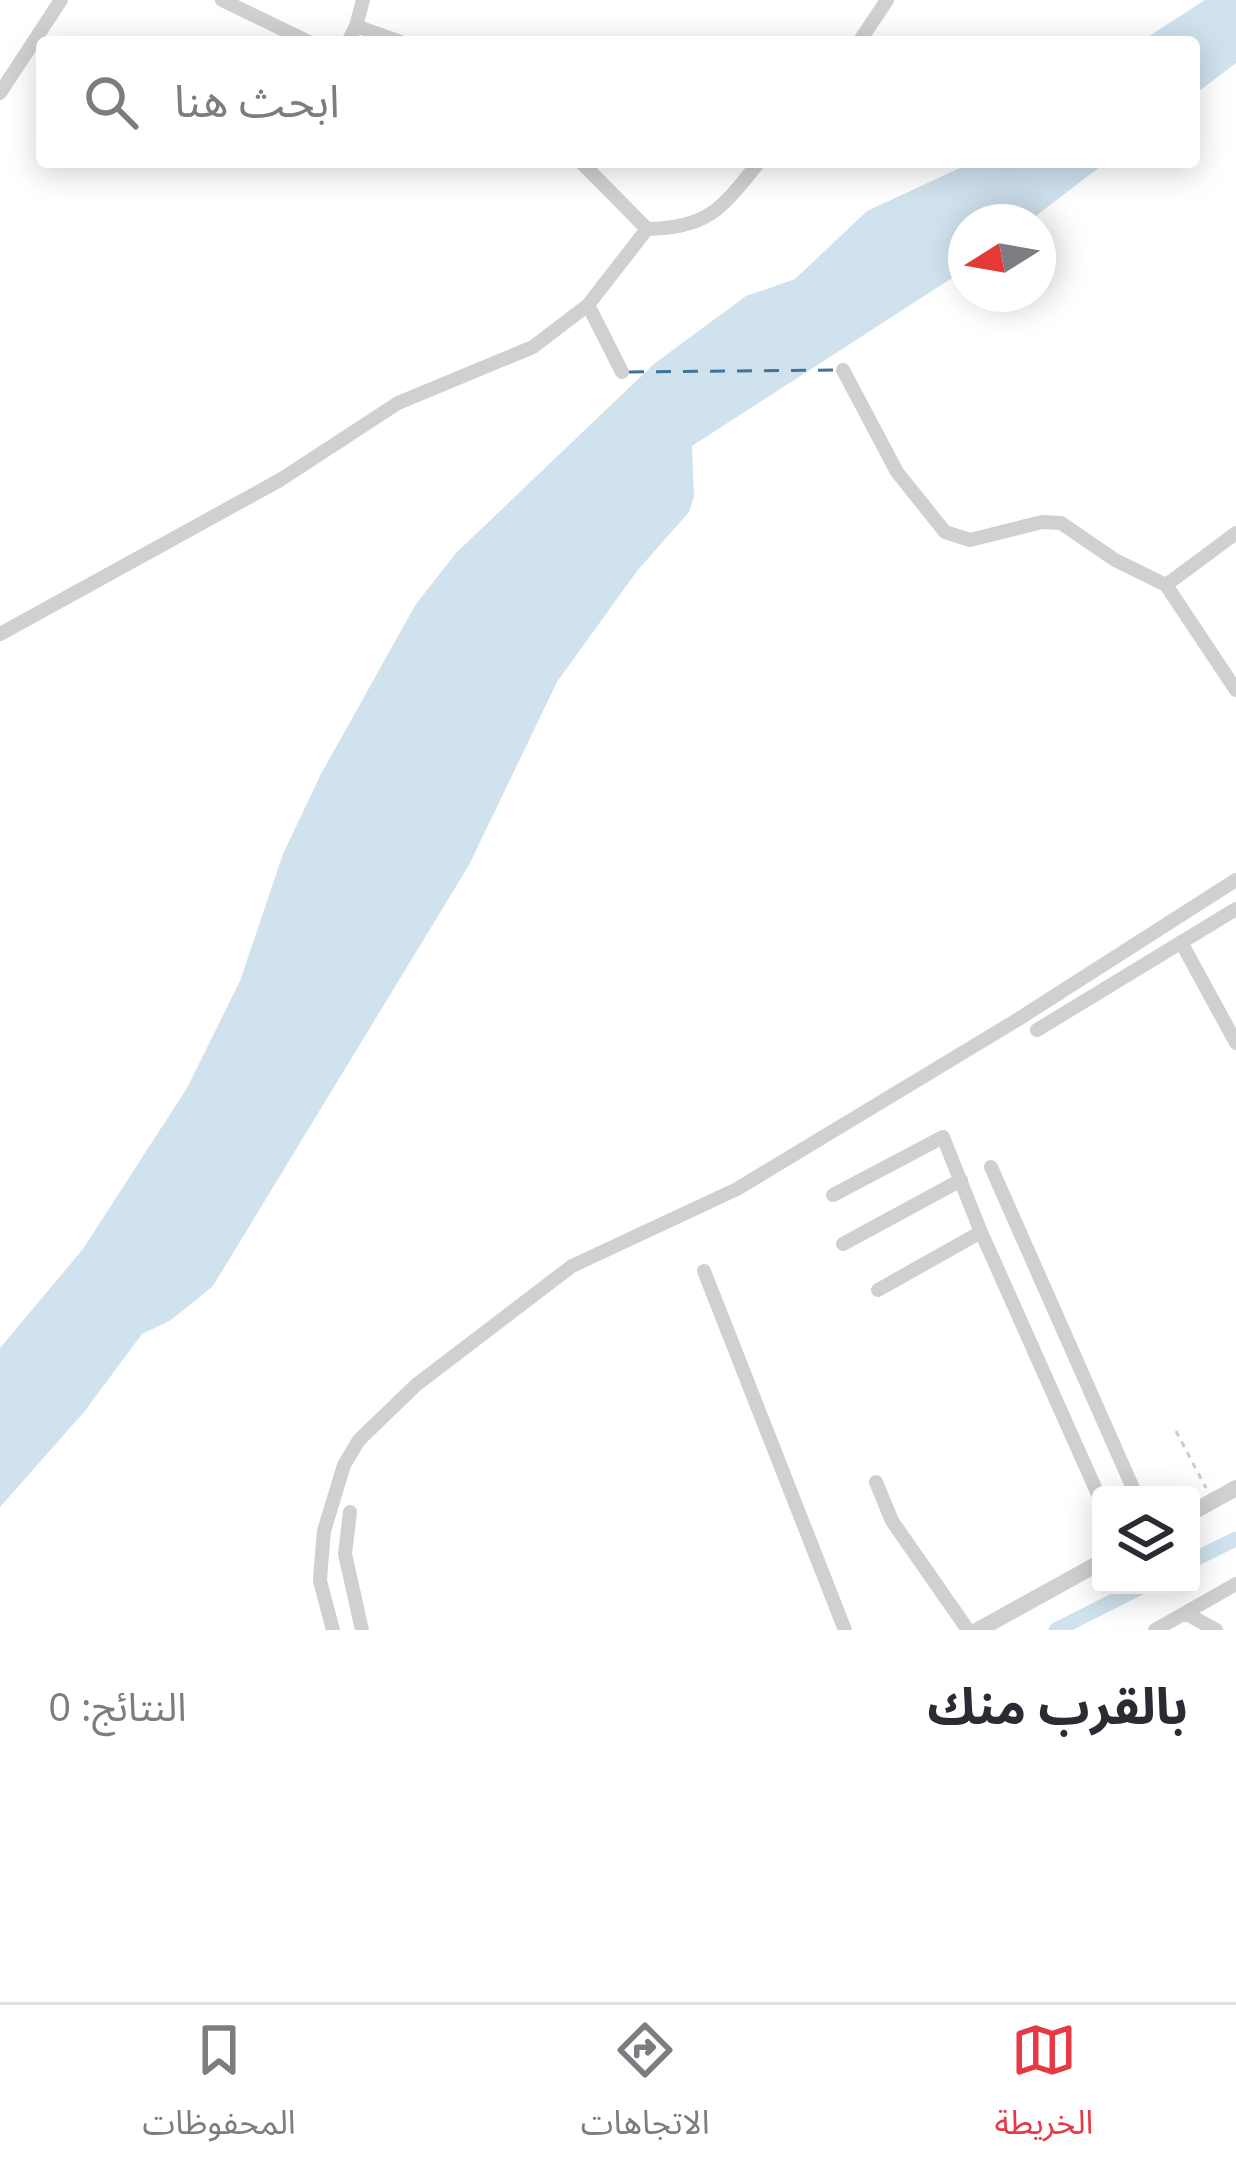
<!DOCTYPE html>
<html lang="ar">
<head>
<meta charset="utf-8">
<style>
	:root { --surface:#fff; --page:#f2f2f3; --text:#2b2b33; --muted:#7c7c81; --line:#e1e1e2; --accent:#e63946 }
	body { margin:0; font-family:"IBM Plex Sans","Noto Sans Arabic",sans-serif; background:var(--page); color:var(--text); direction:rtl }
	.controls { position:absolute; right:36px; bottom:36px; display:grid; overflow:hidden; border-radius:12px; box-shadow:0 6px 30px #0003 }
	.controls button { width:108px; height:108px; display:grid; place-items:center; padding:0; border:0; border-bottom:3px solid var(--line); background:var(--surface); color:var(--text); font:60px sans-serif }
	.compass { position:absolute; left:948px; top:204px; width:108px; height:108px; border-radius:50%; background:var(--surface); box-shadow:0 6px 30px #0003; rotate:259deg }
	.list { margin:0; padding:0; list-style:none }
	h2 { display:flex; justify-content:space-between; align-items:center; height:156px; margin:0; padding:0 48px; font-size:51px }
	h2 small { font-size:39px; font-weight:400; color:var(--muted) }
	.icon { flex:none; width:66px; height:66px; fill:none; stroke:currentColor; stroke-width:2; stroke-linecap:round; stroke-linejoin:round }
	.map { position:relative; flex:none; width:1236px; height:1630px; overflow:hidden; direction:ltr }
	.search { position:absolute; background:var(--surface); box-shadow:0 6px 30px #0003; left:36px; right:36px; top:36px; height:132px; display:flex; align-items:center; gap:30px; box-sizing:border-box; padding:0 42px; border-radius:12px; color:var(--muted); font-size:45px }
	.sheet { height:372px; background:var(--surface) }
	nav { display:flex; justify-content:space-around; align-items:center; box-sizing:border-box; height:168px; border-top:3px solid var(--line); background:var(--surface); font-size:33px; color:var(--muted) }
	nav a { display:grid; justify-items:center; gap:6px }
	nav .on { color:var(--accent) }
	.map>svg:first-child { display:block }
</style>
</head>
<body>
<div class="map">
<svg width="1236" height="1630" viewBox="0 0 1236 1630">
	<rect width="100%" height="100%" fill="#fff"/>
	<path fill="#cfe2ee" d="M1205 0H1236V63L1194 95V42H1140Z
		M973 162H1106L1028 222H966V269L692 446 694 497 689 512 637 571 557 682 469 865 213 1286 171 1320 142 1334 84 1412 0 1507V1348L83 1249 187 1088 240 981 283 854 321 774 416 604 456 553 654 364 746 296 795 279 867 211Z"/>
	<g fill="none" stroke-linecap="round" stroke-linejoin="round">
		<path stroke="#cfe2ee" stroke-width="15" d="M1191 1561 1236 1539
			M1056 1630 1145 1585"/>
		<path stroke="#3f7597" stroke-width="3" stroke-dasharray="15 12" stroke-linecap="butt" d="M629 372 836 370"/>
		<path stroke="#cdcdcd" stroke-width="3" stroke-dasharray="6 6" stroke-linecap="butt" d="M1176 1431 1206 1488"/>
		<path stroke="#d0d0d0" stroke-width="14" d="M222 0 309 42
			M356 26 363 0
			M348 42 356 26 401 42
			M859 42 887 0
			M0 93 61 0
			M581 162 647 229C709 228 722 208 759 162
			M588 305 622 372
			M843 370 897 472 945 532 970 540 1042 522 1061 523 1115 560 1166 585
			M1236 533 1166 585 1236 690
			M0 634 280 480 398 403 533 347 588 305 647 229
			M1181 942 1236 1043
			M1037 1030 1236 909
			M991 1167 1136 1495
			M833 1195 943 1137 981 1232 1101 1501
			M843 1244 961 1180
			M704 1271 845 1630
			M878 1290 981 1232
			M876 1482 892 1521 968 1630
			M350 1512 345 1554 362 1630
			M1185 1613 1216 1630
			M333 1630 320 1581 321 1566 324 1531 344 1465 359 1440 416 1385 572 1266 737 1189 1017 1020 1236 880
			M1155 1630 1236 1584"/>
		<path stroke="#d0d0d0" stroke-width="16" d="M1191 1513 1236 1488
			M978 1630 1101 1562"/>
	</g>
</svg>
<div class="controls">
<button><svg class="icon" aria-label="layers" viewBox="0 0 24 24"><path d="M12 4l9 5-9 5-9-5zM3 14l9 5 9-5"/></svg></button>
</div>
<svg class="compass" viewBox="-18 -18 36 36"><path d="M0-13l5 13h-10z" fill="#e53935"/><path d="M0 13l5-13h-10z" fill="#7c7c81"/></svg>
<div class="search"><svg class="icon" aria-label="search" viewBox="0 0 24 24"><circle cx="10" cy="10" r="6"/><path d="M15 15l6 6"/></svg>ابحث هنا</div>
</div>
<section class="sheet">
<h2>بالقرب منك<small>النتائج: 0</small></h2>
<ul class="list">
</ul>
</section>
<nav>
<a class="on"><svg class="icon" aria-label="map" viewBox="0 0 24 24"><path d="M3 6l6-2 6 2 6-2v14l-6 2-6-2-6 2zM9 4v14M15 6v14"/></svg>الخريطة</a>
<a><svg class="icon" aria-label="directions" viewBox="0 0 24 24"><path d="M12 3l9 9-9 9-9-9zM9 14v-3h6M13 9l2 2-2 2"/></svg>الاتجاهات</a>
<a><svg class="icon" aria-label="saved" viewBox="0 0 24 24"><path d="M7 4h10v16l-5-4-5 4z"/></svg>المحفوظات</a>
</nav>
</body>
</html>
